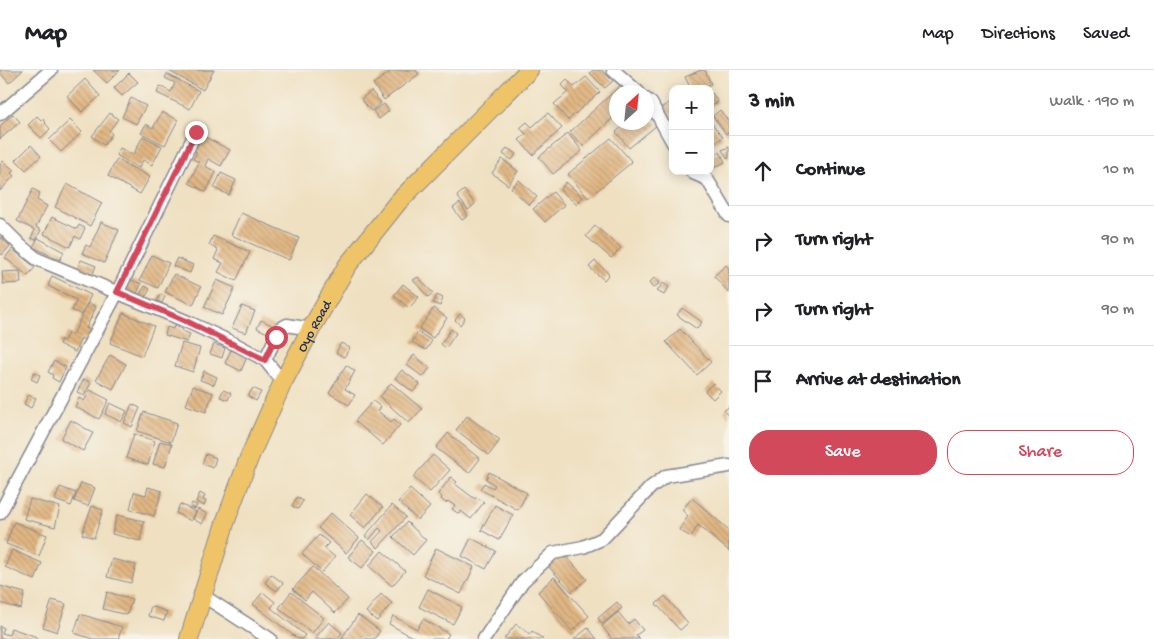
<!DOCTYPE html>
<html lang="en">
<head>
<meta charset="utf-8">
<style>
	:root { --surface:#fff; --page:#f6f6f6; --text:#202124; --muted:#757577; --line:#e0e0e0; --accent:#d1495b }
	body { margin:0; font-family:"Gochi Hand",sans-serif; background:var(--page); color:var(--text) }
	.controls { position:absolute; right:15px; top:15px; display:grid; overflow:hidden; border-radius:10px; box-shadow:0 2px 12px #0003 }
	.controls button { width:45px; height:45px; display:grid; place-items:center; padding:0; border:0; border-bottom:1px solid var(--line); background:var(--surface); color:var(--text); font:25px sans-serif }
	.compass { position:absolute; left:609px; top:15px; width:45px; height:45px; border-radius:50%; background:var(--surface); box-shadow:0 2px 12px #0003; rotate:27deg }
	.stop { position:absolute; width:15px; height:15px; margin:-11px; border:4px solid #d1495b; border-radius:50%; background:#fff }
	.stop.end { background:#d1495b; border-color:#fff; box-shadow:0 1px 5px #0008 }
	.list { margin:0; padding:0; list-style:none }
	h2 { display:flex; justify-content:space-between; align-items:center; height:65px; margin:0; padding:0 20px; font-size:21px }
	h2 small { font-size:16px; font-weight:400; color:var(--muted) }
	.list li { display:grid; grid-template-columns:32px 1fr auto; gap:15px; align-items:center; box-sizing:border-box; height:70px; padding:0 20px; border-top:1px solid var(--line) }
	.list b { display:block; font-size:19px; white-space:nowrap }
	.list em { font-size:16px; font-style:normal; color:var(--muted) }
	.actions { display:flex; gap:10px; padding:15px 20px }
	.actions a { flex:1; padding:11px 0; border:1px solid var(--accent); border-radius:20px; text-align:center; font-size:18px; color:var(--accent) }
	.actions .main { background:var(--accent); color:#fff }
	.icon { flex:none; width:28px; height:28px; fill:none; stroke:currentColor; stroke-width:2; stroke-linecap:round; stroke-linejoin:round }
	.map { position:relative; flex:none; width:729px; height:569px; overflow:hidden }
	header { display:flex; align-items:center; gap:30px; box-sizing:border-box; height:70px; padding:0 25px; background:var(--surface); border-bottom:1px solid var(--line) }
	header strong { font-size:24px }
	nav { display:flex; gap:28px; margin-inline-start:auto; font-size:18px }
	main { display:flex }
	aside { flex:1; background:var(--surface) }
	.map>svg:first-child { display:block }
</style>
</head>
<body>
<header>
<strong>Map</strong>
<nav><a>Map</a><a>Directions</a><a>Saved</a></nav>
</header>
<main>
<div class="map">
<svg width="729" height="569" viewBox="0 0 729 569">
	<defs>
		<pattern id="building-back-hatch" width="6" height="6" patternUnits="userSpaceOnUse" patternTransform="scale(1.25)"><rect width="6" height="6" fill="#e2b783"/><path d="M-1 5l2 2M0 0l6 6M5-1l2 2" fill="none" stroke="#b6956e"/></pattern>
	</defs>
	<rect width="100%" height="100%" fill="#f7f3e8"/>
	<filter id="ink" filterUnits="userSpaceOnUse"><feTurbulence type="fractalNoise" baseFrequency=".02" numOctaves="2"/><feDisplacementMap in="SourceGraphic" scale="10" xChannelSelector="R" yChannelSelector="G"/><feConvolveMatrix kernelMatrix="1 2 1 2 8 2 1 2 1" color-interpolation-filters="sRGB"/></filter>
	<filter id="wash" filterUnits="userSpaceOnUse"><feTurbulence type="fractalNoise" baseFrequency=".0096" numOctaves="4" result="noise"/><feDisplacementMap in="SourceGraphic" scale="20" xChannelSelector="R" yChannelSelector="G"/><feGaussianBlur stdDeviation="1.12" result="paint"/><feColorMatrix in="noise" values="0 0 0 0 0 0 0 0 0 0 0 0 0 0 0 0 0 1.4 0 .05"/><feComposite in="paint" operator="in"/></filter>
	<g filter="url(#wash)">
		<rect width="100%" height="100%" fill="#efe0c1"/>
		<g id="blocks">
			<path fill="url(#building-back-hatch)" d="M0 0H23L9 13 0 3Z
				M93 0H120L107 13Z
				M167 0H214L203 20Z
				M393 0H416L419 4 384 30 373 14Z
				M593 0H602L613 11 605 18 590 3Z
				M701 0H705L711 14 700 19H691L685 7Z
				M129 3 138 12 122 26 114 18Z
				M167 4 199 21 190 39 157 23 160 16 171 22 175 13 165 8Z
				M586 7 600 22 568 50 554 34 568 22 562 15 567 10 574 17Z
				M85 9 100 26 82 42 67 26Z
				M621 15 628 22H616V45L583 76 570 62Z
				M371 21 381 33 371 41 361 29Z
				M712 23 718 32 710 37V24Z
				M131 28 146 36 136 54 122 47Z
				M672 31 673 32V60L659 39Z
				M384 34 389 41 379 49 373 41Z
				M720 40 729 52V62L726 64 713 46Z
				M162 42 178 50 165 75 141 63 146 54 153 58Z
				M110 43 118 49 109 61 112 64 104 75 92 66Z
				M548 43 562 58 533 85 519 70 526 64 520 58 527 52 532 57Z
				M646 43 657 55 629 78 616 62 628 52H646Z
				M13 44 20 52 0 69V56Z
				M37 46 42 51 43 49 46 52 45 53 50 59 41 68 28 55Z
				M70 50 82 62 61 82 49 70Z
				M710 51 723 67 710 77Z
				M568 63 582 81 553 104 539 87Z
				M199 64 230 80 221 96 208 89 205 96 216 102 206 122 189 113 199 92 193 89 197 82 191 79Z
				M143 66 162 76 152 95 143 90 139 98 116 85 120 78 133 85Z
				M611 68 632 92 588 128 568 104Z
				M31 75 41 86 26 100 16 90Z
				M729 77V88L728 89 722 80Z
				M507 78 516 84 512 90 503 84Z
				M720 82 725 92 710 100V87Z
				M117 89 150 107 140 124 108 106Z
				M502 89 518 101 508 115 492 103Z
				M3 91 14 100 11 103 14 106 0 121V94Z
				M221 103 236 110 229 125 214 118Z
				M519 110 537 127 529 135 511 118Z
				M566 112 583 127 576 134 560 120Z
				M67 114 102 133 90 156 55 137Z
				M33 119 40 123 37 130 47 136 36 157 41 160 36 170 31 168 35 160 17 151Z
				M464 120 475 134 468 140 457 126Z
				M553 122 564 135 545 152 533 139Z
				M460 133 468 146 462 150 453 138Z
				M241 143 299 168 289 190 231 165Z
				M52 147 77 159 79 155 85 158 80 169 75 166 70 177 44 164Z
				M101 152 119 160 104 193 82 183 86 175 90 177Z
				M595 156 621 178 611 188 586 166Z
				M213 166 250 182 236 211 218 202 223 193 214 189 218 180 209 175Z
				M0 167 10 176 2 185 0 183Z
				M38 168 64 182 60 190 33 177Z
				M12 179 35 197 28 206 5 188Z
				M152 185 169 193 158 218 140 210Z
				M177 188 193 195 190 203 173 196Z
				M81 190 96 196 92 206 77 200Z
				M595 191 609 204 604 210 589 197Z
				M726 195 729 198V223L714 206Z
				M20 201 21 213 3 214 2 202Z
				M174 204 201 217 193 235 165 222Z
				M52 206 91 225 82 245 72 240 77 230 48 216Z
				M418 207 433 223 428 227 413 210Z
				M655 207 660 213 653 218 649 213Z
				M130 209 141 214 136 226 125 221Z
				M217 210 235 218 222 245 204 237Z
				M663 213 669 217 664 225 657 221Z
				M403 214 419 227 409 238 394 225Z
				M145 216 150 219 145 228 139 225Z
				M160 224 165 226 162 233 157 231Z
				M437 225 443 228 440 236 433 233Z
				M88 233 96 237 86 258 92 260 87 271 81 268 75 282 59 274 61 269 64 271 68 263 73 265Z
				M242 236 255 241 246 263 232 258Z
				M434 238 447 248 433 268 419 259Z
				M682 238 702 252 697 259 677 245Z
				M123 243 154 256 142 286 110 273Z
				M460 244 465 248 460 255 455 250Z
				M261 250 284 261 280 269 257 258Z
				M174 256 183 259 182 261 190 264 187 272 165 265 167 257 173 259Z
				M451 259 456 263 446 278 441 274Z
				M680 259 711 292 697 305 666 272Z
				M418 262 432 271 426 280 412 272Z
				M182 273 200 278 193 302 175 296Z
				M341 273 350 278 344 287 336 283Z
				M214 274 225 278 222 288 210 284Z
				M231 280 247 287 241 301 225 293Z
				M110 285 126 294 113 319 96 310Z
				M414 285 430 298 423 307 407 295Z
				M54 291 66 297 59 312 52 308 53 305 48 302Z
				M346 295 355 301 345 319 355 325 349 335 329 323Z
				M402 300 420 314 413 322 395 308Z
				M204 301 217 307 214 315 200 310Z
				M34 302 40 305 37 312 31 309Z
				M84 309 91 313 84 326 77 322Z
				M391 313 422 339 409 353 380 327Z
				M713 313 721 321 713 329 705 321Z
				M193 316 213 323 206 342 186 335Z
				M253 318 261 322 256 331 248 326Z
				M90 320 109 330 99 349 75 337 79 328 84 331Z
				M223 320 231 323 228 330 220 327Z
				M28 325 36 328 31 338 24 334Z
				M373 331 381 337 378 341 391 352 394 349 400 355 383 375 355 351Z
				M110 333 127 341 121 352 105 344Z
				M132 334 140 338 132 357 124 353Z
				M729 336V347L724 341Z
				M144 342 177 353 171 372 137 361Z
				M467 346 500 370 489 385 456 360Z
				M71 350 93 363 83 381 61 369Z
				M448 363 480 389 469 403 436 378Z
				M134 364 155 371 148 395 126 388Z
				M160 371 172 374 165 397 153 394Z
				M206 384 216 388 213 398 202 394Z
				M433 385 450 400 430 422 413 407Z
				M489 402 527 423 518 440 480 419 484 413 493 418 495 415 486 409Z
				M451 407 457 412 455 414 475 429 476 427 484 432 471 449 461 441 459 444 452 439 455 436 448 431 446 433 441 429 442 427 438 424Z
				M81 413 95 418 88 436 74 431Z
				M60 417 76 423 71 436 55 430Z
				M148 417 162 421 154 446 130 439 134 422 146 425Z
				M410 419 430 437 418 450 398 432Z
				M200 423 205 426 203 430 206 431 204 436 196 432Z
				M367 424 383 437 365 458 350 445Z
				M297 427 303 431 298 439 292 436Z
				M692 428 729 460V481L698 455 691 467 679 460 688 446 682 440Z
				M30 429 60 437 55 457 24 449Z
				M192 433 197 435 195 439 190 437Z
				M180 434 196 442 191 451 176 443Z
				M392 435 406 447 378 478 372 472 382 461 379 458 369 470 365 466Z
				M495 435 513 445 499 470 481 460Z
				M92 436 103 440 94 468 82 464Z
				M198 439 207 444 202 454 193 449Z
				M331 443 359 468 346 483 318 458Z
				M117 445 144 451 140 471 112 464Z
				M14 452 47 465 39 486 6 474Z
				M407 452 426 470 413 485 393 467Z
				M319 465 329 473 324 478 335 487 322 502 302 484Z
				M471 468 496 481 486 499 462 486Z
				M362 470 376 481 362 498 348 487Z
				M436 478 474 497 461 524 423 505Z
				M12 480 42 493 35 510 5 497Z
				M382 481 405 501 392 516 369 496Z
				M562 482 587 509 572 522 548 496Z
				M112 489 136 495 131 513 107 507Z
				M313 497 348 529 335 543 312 522 305 530 293 519Z
				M271 504 283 513 277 521 265 513Z
				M554 507 589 546 572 561 538 522Z
				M0 516 25 523 21 539 0 533Z
				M428 519 462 537 453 554 419 537Z
				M107 522 132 529 127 545 103 539Z
				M263 522 275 532 271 538 305 565 302 569H298L253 534Z
				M291 522 324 548 312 563 279 538Z
				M381 524 392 533 377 551 366 542Z
				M665 526 688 553 680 560 656 534Z
				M52 530 66 534 57 562 43 557Z
				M617 532 622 538 602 554 598 548Z
				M151 536 167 542 164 551 148 546Z
				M618 542 628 554 634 549 643 560 636 565 640 569H612L602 556Z
				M80 544 122 557 118 569H93L74 563Z
				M358 545 380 561 374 569H341Z
				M393 546 417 559 423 549 449 564 446 569H416L389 554Z
				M329 552 342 563 337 569H314Z
				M516 554 530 564 532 561 543 569H504Z
				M0 556 4 558 2 563 9 565 11 558 37 567 36 569H0Z
				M588 558 597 569H574Z"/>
		</g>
	</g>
	<g filter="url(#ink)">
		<use href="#blocks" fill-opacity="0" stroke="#858890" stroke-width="1"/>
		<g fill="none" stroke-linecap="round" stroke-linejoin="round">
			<defs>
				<path id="minor" d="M613 0 638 22
					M646 29 651 33 673 73
					M0 44 51 0
					M692 101 693 103 707 109 729 146
					M0 155 22 177 37 189 188 252 237 275 265 290 283 312
					M280 259 287 255 311 259
					M265 290 276 267
					M0 443 117 223 196 62
					M202 525 270 569
					M484 569 523 511 553 483 583 477 602 469 651 417 666 406 729 396"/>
				<g id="highway">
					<path id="s1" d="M189 569 226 450 249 388 283 312 311 259 347 196 398 132 529 0"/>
				</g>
			</defs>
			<use href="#minor" stroke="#858890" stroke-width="15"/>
			<use href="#highway" stroke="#858890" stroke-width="20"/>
			<use href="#minor" stroke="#fff" stroke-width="12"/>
			<use href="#highway" stroke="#efc469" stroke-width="18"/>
		</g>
	</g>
	<g fill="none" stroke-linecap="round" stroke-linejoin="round" filter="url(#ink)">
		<path stroke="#d1495b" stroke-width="6" d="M196 62 117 222 188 252 265 290 276 267"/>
	</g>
	<g text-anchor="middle" stroke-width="4" stroke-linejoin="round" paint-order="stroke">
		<g font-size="14" fill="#1b2f5e" stroke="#f7f3e8">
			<text dy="5" stroke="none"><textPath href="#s1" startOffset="338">Oyo Road</textPath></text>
		</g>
	</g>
</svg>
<div class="controls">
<button>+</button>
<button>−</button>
</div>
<svg class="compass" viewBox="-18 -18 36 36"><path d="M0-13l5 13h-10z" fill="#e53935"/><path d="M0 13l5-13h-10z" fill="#757577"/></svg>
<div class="stop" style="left:276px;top:267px"></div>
<div class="stop end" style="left:196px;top:62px"></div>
</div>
<aside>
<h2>3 min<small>Walk · 190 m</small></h2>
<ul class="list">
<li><svg class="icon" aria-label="ahead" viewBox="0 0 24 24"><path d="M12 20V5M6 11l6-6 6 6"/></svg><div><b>Continue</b></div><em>10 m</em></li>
<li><svg class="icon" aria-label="right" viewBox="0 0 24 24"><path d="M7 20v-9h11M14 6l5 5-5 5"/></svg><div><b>Turn right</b></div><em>90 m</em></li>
<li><svg class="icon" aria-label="right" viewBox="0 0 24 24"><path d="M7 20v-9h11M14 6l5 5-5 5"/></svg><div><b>Turn right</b></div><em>90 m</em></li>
<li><svg class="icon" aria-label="arrive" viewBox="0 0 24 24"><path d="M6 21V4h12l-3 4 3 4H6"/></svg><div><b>Arrive at destination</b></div></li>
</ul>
<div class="actions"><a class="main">Save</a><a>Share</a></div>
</aside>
</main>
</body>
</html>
